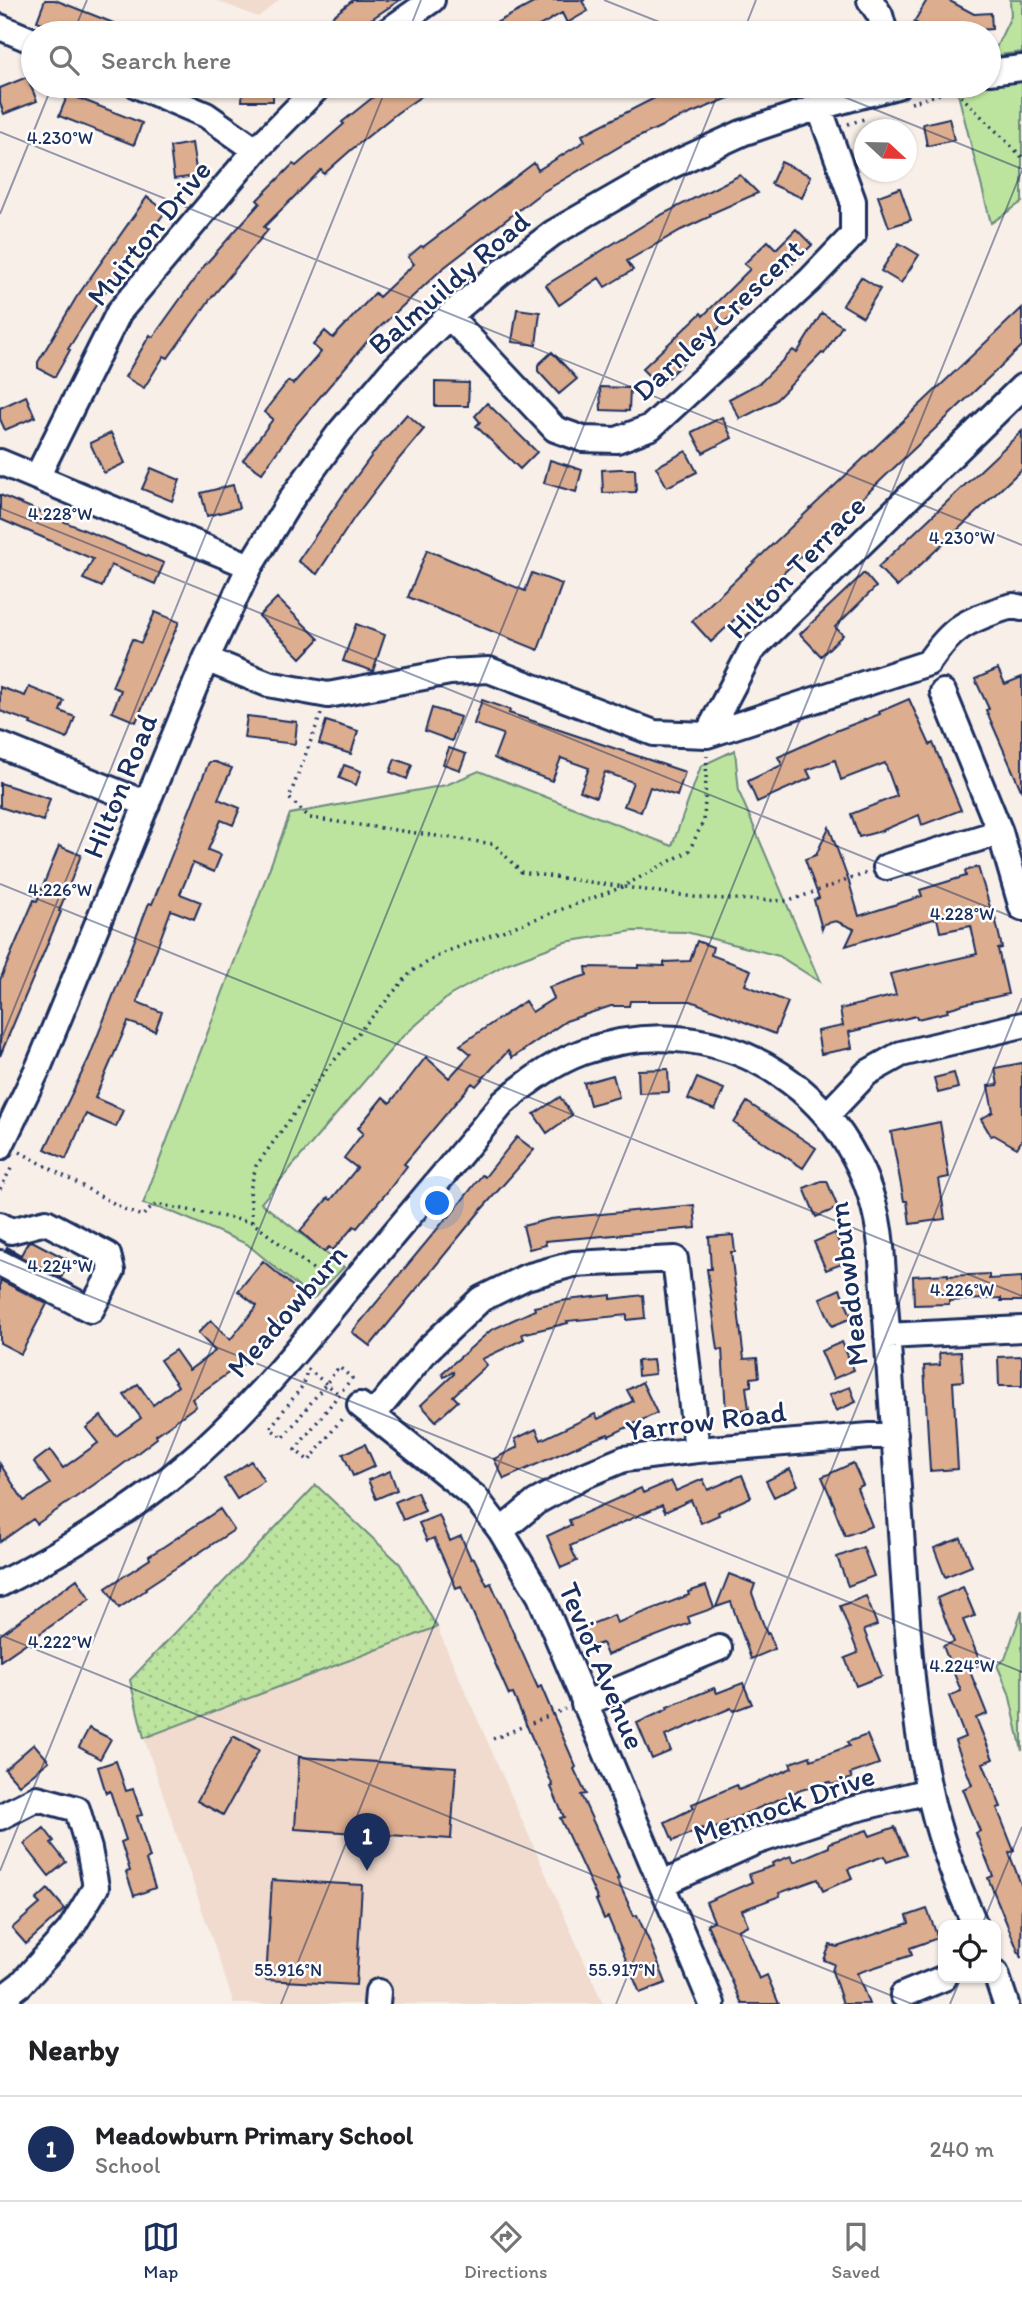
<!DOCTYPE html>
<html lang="en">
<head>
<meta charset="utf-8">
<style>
	:root { --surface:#fff; --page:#f6f6f6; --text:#202124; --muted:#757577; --line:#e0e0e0; --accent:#1b2f5e }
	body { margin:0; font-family:Itim,sans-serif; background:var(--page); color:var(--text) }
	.controls { position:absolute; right:21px; bottom:21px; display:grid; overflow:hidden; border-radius:14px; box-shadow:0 2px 5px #0004 }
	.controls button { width:63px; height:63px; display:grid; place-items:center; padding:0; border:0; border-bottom:2px solid var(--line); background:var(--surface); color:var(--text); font:35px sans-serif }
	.compass { position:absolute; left:854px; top:119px; width:63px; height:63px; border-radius:50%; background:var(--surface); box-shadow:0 2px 5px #0004; rotate:112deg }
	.you { position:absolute; left:438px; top:1204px; width:24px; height:24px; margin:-18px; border:5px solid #fff; border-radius:50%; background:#1a73e8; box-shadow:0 0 0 10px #1a73e833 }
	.badge { display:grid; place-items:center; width:46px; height:46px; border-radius:50%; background:var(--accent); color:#fff; font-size:23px; font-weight:700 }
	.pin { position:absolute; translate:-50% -58px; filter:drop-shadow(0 2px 4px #0008) }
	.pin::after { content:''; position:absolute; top:37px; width:24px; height:21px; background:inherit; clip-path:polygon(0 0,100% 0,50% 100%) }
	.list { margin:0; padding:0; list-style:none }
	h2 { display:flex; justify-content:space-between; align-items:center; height:91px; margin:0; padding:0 28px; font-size:30px }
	h2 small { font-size:23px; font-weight:400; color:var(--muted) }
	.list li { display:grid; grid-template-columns:46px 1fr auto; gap:21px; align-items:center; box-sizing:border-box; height:105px; padding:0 28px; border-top:2px solid var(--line) }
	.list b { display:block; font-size:26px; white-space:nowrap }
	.list p { margin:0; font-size:23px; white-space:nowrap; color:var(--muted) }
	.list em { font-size:23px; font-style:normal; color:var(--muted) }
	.icon { flex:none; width:38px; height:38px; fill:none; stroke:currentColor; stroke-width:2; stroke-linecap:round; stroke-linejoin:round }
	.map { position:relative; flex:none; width:1022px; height:2004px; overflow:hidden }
	.search { position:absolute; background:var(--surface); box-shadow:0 2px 5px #0004; left:21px; right:21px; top:21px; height:77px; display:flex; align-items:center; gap:18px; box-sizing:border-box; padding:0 24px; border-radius:38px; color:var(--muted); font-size:26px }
	.sheet { height:196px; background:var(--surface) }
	nav { display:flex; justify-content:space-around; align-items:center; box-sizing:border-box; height:98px; border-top:2px solid var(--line); background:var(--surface); font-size:19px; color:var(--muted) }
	nav a { display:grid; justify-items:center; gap:4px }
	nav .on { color:var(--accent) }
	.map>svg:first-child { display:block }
</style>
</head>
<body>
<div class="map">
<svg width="1022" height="2004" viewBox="0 0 1022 2004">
	<defs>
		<pattern id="grass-dots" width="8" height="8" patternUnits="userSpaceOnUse" patternTransform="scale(1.75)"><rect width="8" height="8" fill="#bde49f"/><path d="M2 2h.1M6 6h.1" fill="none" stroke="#a2c48b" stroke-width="1.8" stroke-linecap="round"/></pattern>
	</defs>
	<rect width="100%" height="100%" fill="#f8efe9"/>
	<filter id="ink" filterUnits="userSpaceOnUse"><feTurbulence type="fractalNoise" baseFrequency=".0143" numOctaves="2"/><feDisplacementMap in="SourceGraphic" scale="14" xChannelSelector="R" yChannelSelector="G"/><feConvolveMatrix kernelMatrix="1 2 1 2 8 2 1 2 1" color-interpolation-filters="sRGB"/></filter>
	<g filter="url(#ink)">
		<path fill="#f0dbce" d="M215 0H279L258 17Z
			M437 1627 603 2004H234L144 1738Z"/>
		<path fill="url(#grass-dots)" stroke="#6c8a7e" stroke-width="2" d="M316 1485 400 1564 437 1627 144 1738 130 1680Z"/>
		<path fill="#bde49f" stroke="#6c8a7e" stroke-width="2" d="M1010 0H1022V52L992 56 1011 16Z
			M1022 78V202L991 223 956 86H989V81Z
			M735 750 739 792 820 982 779 956 686 932 633 931 565 942 506 964 449 996 400 1039 261 1203 344 1267 313 1299 247 1244 170 1211 143 1204 290 814 446 785 479 771 672 846 701 766Z
			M1022 1610V1751L1009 1693 997 1665 1005 1659Z"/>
		<path fill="#ddad8f" stroke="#1b2f5e" stroke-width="2" d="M45 0H55L139 33H69L37 21Z
			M353 0H400L361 26 367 33H312Z
			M539 0H585L582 1 588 11 567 23 562 13 527 33H477Z
			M927 0H948L974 14 991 13 992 29 935 33 914 22Z
			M27 77 37 101 4 114 0 103V88Z
			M243 86H273V101H242Z
			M387 86H436L397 113 351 150 324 174 321 170 264 227 268 230 211 298 168 358 164 356 144 388 125 377 150 335 153 337 204 266 260 203 257 200 293 164 296 166 344 124 342 122Z
			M698 86 756 87 677 119 624 144 541 193 442 269 377 330 295 426 262 473 243 460 273 419 264 412 288 381 293 384 321 352 313 345 325 331 333 338 375 293 379 297 414 264 408 257 421 246 423 247 534 163 538 170 585 141 582 135 674 88 677 94Z
			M68 94 142 123 134 145 59 116Z
			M949 118 954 140 927 146 923 124Z
			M192 143 197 176 174 179 170 147Z
			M781 162 811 176 802 198 771 184Z
			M740 175 758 193 710 214 711 216 681 230 627 261 633 270 605 287 599 278 559 305 546 285 655 218Z
			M900 188 911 220 889 227 878 196Z
			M147 197 166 211 102 296 68 349 70 350 55 377 38 368V362L76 298Z
			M796 229 812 245 768 287 766 286 730 322 728 319 659 386 642 369 701 313 703 316 750 269 744 264 768 241 776 249Z
			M899 243 919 255 901 283 881 271Z
			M861 277 880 289 863 317 843 305Z
			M1022 308V346L711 642 692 621Z
			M517 309 540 312 536 345 512 342Z
			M822 313 842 326 824 354 822 353 775 401 740 419 729 399 761 382 793 350 797 353Z
			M552 352 577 379 559 394 538 371V365Z
			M435 382 469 383 468 406H435Z
			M600 387 630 388 629 411 601 410Z
			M26 396 35 417 5 430 0 419V408Z
			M487 403 537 452 520 469 476 426 480 422 475 416Z
			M407 414 424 429 398 460 354 518 317 574 298 561 345 492 378 447Z
			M722 417 732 438 703 453 692 432Z
			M1022 431V469L897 587 878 567Z
			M111 433 125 463 104 473 90 443Z
			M686 451 697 472 667 487 656 467Z
			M550 460 582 470 576 492 544 483Z
			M151 468 180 480 172 501 142 489Z
			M620 469H635L636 492 603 493 602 470Z
			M233 485 239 508 207 516 201 493Z
			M0 495 164 563 155 584 111 565 102 587 83 579 93 559 0 519Z
			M427 550 525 591 532 573 562 584 538 650 408 597Z
			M864 573 876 587 835 627 843 635 821 656 800 634Z
			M277 598 319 639 301 658 259 616Z
			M155 612 179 622 136 722 112 712 121 690 112 687 132 639 141 643Z
			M356 624 385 635 373 671 343 661Z
			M998 669 1005 684 1022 677V792L986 710 989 709 975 679Z
			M0 687 25 696 29 687 64 701 60 711 75 717 67 739 30 724 31 722 0 711Z
			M909 699 930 745 933 743 961 810 922 825 919 815 881 831 859 837 851 814 897 796 885 763 841 780 835 760 807 770 811 778 757 802 748 781 782 765 778 757 838 730 880 714 879 712Z
			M482 700 510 710 509 713 685 772 677 796 650 787 641 812 624 806 633 782 605 772 596 797 580 791 589 768 561 758 552 781 502 762 494 758 503 734 474 724Z
			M432 708 460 717 452 741 425 731Z
			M247 716 297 722 295 744 244 738Z
			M326 721 358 731 351 754 319 744Z
			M449 748 466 754 460 770 443 764Z
			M395 759 412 765 407 779 390 772Z
			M209 762H215L232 768 218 799 240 808 233 825 221 820 208 850 221 855 214 872 193 863 180 894 201 902 194 919 171 910 137 1002 162 1012 155 1031 128 1022 95 1098 123 1110 116 1127 86 1114 66 1159 45 1149 89 1058 149 903 152 904Z
			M344 765 361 771 356 785 339 778Z
			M0 783 50 799 43 821 0 807Z
			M829 827 849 882 859 916 922 896 920 890 966 876 965 871 978 867 993 917H995L1002 948 998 949 1008 994 964 1004 947 1009 948 1012 917 1019 916 1016 849 1032 852 1048 821 1054 817 1031 843 1026 840 1009 896 995 890 974 977 954 971 926 940 932 937 918 846 946 854 929 836 921 824 924 822 929 814 900 819 898 805 859 816 855Z
			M59 846 81 855 59 911 61 912 0 1056V980L34 900 37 901Z
			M697 941 713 947 711 955 751 970 745 985 788 1002 775 1034 691 1001H630L629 1006H611L566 1021 512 1058 508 1051 476 1086 472 1083 404 1164 407 1166 388 1191 357 1228 354 1226 333 1250 329 1247 324 1252 300 1231 328 1198 331 1200 357 1168 344 1158 363 1133 358 1128 383 1097 390 1103 426 1057 449 1078 471 1054 460 1045 525 1001 532 1012 554 998 549 987 587 975 586 967 638 968V965L664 966V962L690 961Z
			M1022 1063V1140L1017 1148 994 1135 991 1136 981 1119 993 1112 988 1086 998 1085 995 1068Z
			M668 1069 669 1092 639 1093 638 1070Z
			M954 1073 958 1088 938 1093 934 1078Z
			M613 1075 619 1097 590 1105 584 1083Z
			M697 1078 724 1089 715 1110 688 1099Z
			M560 1097 572 1115 547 1133 534 1114Z
			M747 1102 816 1148 803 1168 734 1123Z
			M940 1122 949 1177 939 1179 945 1219 910 1224 907 1201H904L891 1132Z
			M517 1137 534 1150 481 1210 370 1346 352 1332 448 1216 449 1217 482 1175 485 1177Z
			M821 1181H827L838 1208 816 1217 804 1188Z
			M694 1205 696 1228 545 1241 546 1245 529 1249 523 1226 550 1219Z
			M835 1233 847 1262 826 1270 814 1242Z
			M733 1235 735 1252H731L744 1359 757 1358 759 1377 751 1378V1386L746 1387 749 1409 726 1412 722 1349 718 1350 707 1269H711L709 1237Z
			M32 1241 70 1261 61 1278 6 1249 7 1247 21 1255 28 1242Z
			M263 1261 302 1294 242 1365 241 1364 192 1399 196 1406 156 1435 157 1438 118 1468 37 1524 33 1519 0 1542V1464L24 1501 50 1484 34 1462 50 1450 63 1468 98 1443 86 1428 101 1416 116 1436 141 1418 124 1395 138 1384 153 1405 178 1386 160 1360 175 1350 189 1370 215 1351 198 1333 211 1320 230 1340 257 1306 238 1291Z
			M948 1274V1276L989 1274V1279L1022 1277V1301H1001V1298L949 1301V1304L914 1305 913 1276Z
			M0 1280 47 1304 21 1354 0 1343Z
			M840 1289 852 1318 832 1326 820 1298Z
			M611 1295V1299L643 1295 645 1318 627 1320V1315L567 1321 568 1323 522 1334 524 1339 482 1359 487 1365 453 1396 458 1401 436 1421 421 1405 454 1374 453 1372 444 1377 442 1373 491 1330 535 1310 534 1307 567 1300Z
			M842 1342 854 1370 833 1379 821 1351Z
			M961 1352 963 1381 953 1382 958 1469 930 1471 924 1366 940 1365 939 1353Z
			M1022 1356V1386H999L998 1357Z
			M653 1360 655 1374 638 1376 637 1361Z
			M642 1382 657 1413 609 1436 608 1434 589 1441 504 1479 494 1459 518 1447 515 1439 536 1429 541 1440 595 1414 598 1419 633 1401 627 1390Z
			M850 1387 856 1402 836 1411 829 1395Z
			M365 1444 375 1466 353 1476 343 1454Z
			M251 1461 264 1481 237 1499 224 1479Z
			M853 1463 863 1485 857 1488 872 1526 845 1536 834 1508 835 1507 822 1477Z
			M790 1469 798 1485 774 1497 766 1481Z
			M390 1471 397 1490 376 1499 368 1480Z
			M742 1475 751 1497 718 1512 719 1515 701 1523 691 1500 665 1512 662 1505 570 1546 577 1561 561 1568 547 1536 571 1525 569 1520 641 1488 643 1493 671 1481 676 1491 703 1479 708 1490Z
			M417 1492 425 1511 403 1520 395 1502Z
			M220 1509 234 1530 145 1588 146 1590 119 1608 106 1588 150 1559 149 1556 163 1547Z
			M439 1515 450 1541 461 1536 471 1559 474 1558 487 1585 491 1583 538 1688 541 1686 549 1705 576 1767 574 1769 586 1794 581 1795 619 1878 617 1879 634 1916 637 1915 650 1943 666 1983 640 1993 608 1917 604 1919 596 1900H598L560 1818 564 1817 551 1787 553 1786 513 1694 509 1695 461 1586 456 1588 434 1538 427 1541 419 1523Z
			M961 1538 972 1566 945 1577 934 1548Z
			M863 1547 874 1576 848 1586 837 1557Z
			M729 1574 755 1584 752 1593 767 1634 769 1633 775 1649 751 1659 731 1602 716 1607Z
			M77 1579 90 1599 0 1661V1635Z
			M706 1586 714 1608 688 1617 690 1623 607 1655 602 1643 587 1648 579 1629 614 1615 617 1623 689 1595 688 1592Z
			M963 1587 975 1616 963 1620 981 1664 969 1669 987 1714 976 1718 993 1759 983 1763 1001 1807 997 1808 1014 1851 1009 1853 1022 1887 1021 1958 988 1878 993 1876 976 1833 980 1831 963 1789 972 1785 955 1741 965 1737 949 1696 961 1691 943 1646 954 1642 937 1598Z
			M866 1596 877 1625 864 1630 882 1676 856 1686 845 1658 858 1653 840 1606Z
			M743 1683 752 1704 733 1711 731 1708 665 1736 671 1751 652 1759 637 1723 668 1709 667 1707 714 1688 717 1693Z
			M89 1728 111 1739 100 1759 79 1747Z
			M867 1735 879 1764 850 1774 852 1778 832 1785 830 1782 801 1790 723 1823 724 1825 704 1832 702 1828 673 1841 665 1822 694 1808 692 1804 737 1785 739 1790 792 1768 790 1763 810 1756 811 1760 849 1746 847 1742Z
			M233 1736 259 1750 223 1815 197 1801Z
			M34 1744 49 1761 19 1785 5 1769Z
			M299 1757 456 1767 451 1839 295 1829Z
			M116 1761 126 1791 133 1789 142 1815 137 1816 150 1858 146 1860 155 1888 134 1896 126 1872 130 1871 121 1842 126 1840 110 1791 106 1793 98 1767Z
			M895 1827 907 1855 887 1862 884 1856 848 1869 852 1878 823 1891 818 1879 779 1893 780 1896 742 1910 748 1925 738 1930 759 1979 767 1975 779 2004H742L707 1924 714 1921 706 1902 752 1882 749 1874 773 1866 772 1863 791 1856 794 1862 829 1847V1843L867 1830 870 1836Z
			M44 1828 54 1841 51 1843 66 1862 49 1876 24 1844Z
			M272 1880 362 1885 356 1985 266 1980Z
			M48 1889 65 1909 26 1944 12 1928 40 1904 36 1900Z
			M927 1909 938 1938 910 1948 912 1955 857 1973 869 2004H843L832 1971 834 1964 824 1960 830 1945 837 1947 909 1923 907 1916Z"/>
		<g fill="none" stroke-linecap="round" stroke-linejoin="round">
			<defs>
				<path id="minor" d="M870 0 880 15 885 33
					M0 27 33 41
					M385 33 432 0
					M989 72 1022 68
					M138 86 206 115 256 150
					M449 316 555 429 583 439 617 440 651 427 810 280 853 235V201L819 107
					M0 462 250 566
					M37 477 119 312 256 150 319 86
					M206 659 268 684 328 695 450 672 489 670 654 733 707 735 928 663
					M928 663C952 628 965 621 1005 608L1013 606 1022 608
					M943 692 1000 832 1022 908
					M707 735 751 651 1022 387
					M0 745 147 804
					M886 867 1000 832
					M827 1115 867 1073 901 1054 1022 1025
					M0 1147 39 1066 206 659 250 566 292 498 340 432 392 371 449 316 500 273 553 233 668 167 742 133 819 107 897 86
					M0 1225 11 1231 46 1222 108 1255 112 1271 91 1310 0 1263
					M887 1336 1022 1329
					M360 1405 476 1498 501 1531 540 1596 712 2004
					M373 1415 427 1350 481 1299 526 1277 573 1264 675 1259 697 1450
					M501 1531 536 1502 581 1477 624 1459 697 1450 895 1434
					M0 1584C65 1551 128 1514 183 1467 245 1415 295 1353 346 1291 398 1229 451 1166 503 1103 527 1082 553 1063 583 1052 725 1001 867 1098 881 1246 887 1336 894 1426 900 1516 906 1607 910 1700 929 1790 938 1836 956 1882 975 1925
					M584 1704 719 1648
					M0 1817 37 1798 77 1809 89 1849 96 1887 70 1930 21 1984 0 2000
					M662 1884 755 1842 851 1810 929 1791
					M996 1974 1006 2004
					M903 1995 944 1978
					M377 2004 378 1992"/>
			</defs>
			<use href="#minor" stroke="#1b2f5e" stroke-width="30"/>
			<path stroke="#1b2f5e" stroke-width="3.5" stroke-dasharray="2 5" stroke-linecap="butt" d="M951 86 1022 157
				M911 103 955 89 974 88
				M848 124 864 119
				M321 714 289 798 310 818 494 844 521 872 700 898 789 901 867 873
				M20 1152 126 1210 142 1216 156 1204 252 1222 328 1281
				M0 1189 13 1165
				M252 1222 250 1190 256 1166 325 1071 412 971 445 952 620 888 689 851 704 820 707 756
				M308 1369 340 1395
				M306 1374 304 1384 270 1428 283 1438 339 1367 352 1378 295 1450 309 1461 343 1417
				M493 1739 565 1709"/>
			<use href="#minor" stroke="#fff" stroke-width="24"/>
		</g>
	</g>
	<path fill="none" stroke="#1b2f5e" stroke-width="2" stroke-opacity="0.45" d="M604 0 687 33M73 33 87 0M408 33 421 0M743 33 756 0M817 86 1022 169M0 132 1022 545M0 214 52 86M0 508 1022 921M0 884 1022 1296M0 1043 387 86M0 1260 1022 1672M0 1635 912 2004M0 1871 721 86M982 1925 1022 1827M281 2004 1022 170M616 2004 1022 998M950 2004 961 1978"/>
	<g text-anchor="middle" stroke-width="5" stroke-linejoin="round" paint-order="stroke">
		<g font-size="30" fill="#1b2f5e" stroke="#fff">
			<text transform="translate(149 233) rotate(-51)" y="10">Muirton Drive</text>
			<text transform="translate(449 283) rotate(-41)" y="10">Balmuildy Road</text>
			<text transform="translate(718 320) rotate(-43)" y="10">Darnley Crescent</text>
			<text transform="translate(796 567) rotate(-46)" y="10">Hilton Terrace</text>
			<text transform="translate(120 786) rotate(-68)" y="10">Hilton Road</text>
			<text transform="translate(848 1284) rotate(-97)" y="10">Meadowburn</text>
			<text transform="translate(287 1311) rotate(-49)" y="10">Meadowburn</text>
			<text transform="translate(706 1421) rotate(-7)" y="10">Yarrow Road</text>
			<text transform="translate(602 1666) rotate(67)" y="10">Teviot Avenue</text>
			<text transform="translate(784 1805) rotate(-19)" y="10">Mennock Drive</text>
		</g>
	</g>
	<g font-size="18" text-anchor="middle" fill="#1b2f5e" stroke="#fff" stroke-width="5" stroke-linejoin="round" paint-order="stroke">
		<text x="60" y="144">4.230°W</text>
		<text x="60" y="520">4.228°W</text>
		<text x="962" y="544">4.230°W</text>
		<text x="60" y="896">4.226°W</text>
		<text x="962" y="920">4.228°W</text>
		<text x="60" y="1272">4.224°W</text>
		<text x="962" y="1296">4.226°W</text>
		<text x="60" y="1648">4.222°W</text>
		<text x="962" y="1672">4.224°W</text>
		<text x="288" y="1976">55.916°N</text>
		<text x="622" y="1976">55.917°N</text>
	</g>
</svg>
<div class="controls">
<button><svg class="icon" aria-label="locate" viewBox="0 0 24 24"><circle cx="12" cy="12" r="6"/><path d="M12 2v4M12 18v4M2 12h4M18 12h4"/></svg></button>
</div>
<svg class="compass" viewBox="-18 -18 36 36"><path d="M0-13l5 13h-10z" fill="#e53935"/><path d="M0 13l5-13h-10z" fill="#757577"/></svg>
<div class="you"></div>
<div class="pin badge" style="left:367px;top:1871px">1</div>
<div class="search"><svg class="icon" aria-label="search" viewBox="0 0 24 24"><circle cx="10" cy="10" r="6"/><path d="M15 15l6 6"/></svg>Search here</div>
</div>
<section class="sheet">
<h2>Nearby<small></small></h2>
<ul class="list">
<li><span class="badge">1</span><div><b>Meadowburn Primary School</b><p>School</p></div><em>240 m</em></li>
</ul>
</section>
<nav>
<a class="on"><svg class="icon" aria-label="map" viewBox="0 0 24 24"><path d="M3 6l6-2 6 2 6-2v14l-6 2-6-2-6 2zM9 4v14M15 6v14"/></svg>Map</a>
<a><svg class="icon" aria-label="directions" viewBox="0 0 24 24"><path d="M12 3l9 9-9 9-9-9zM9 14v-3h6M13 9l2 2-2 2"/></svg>Directions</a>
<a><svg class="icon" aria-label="saved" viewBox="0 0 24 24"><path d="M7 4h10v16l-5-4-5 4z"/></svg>Saved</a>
</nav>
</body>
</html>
